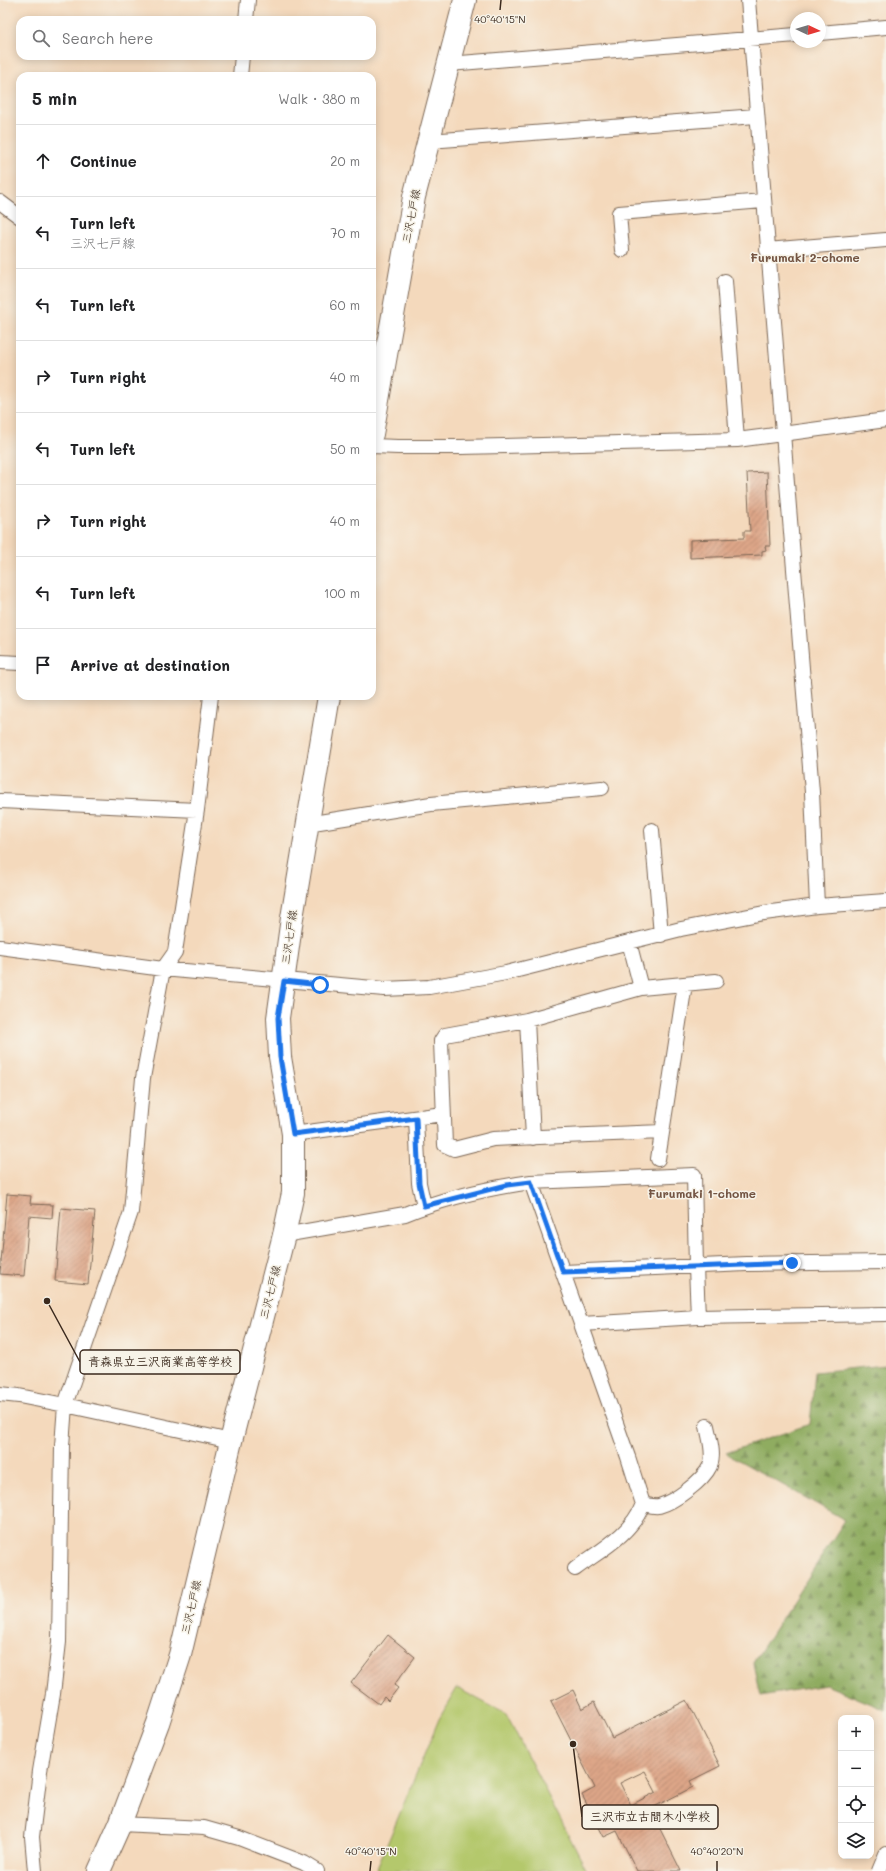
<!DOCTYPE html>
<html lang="en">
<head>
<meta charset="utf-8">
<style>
	:root { --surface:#fff; --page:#f6f6f6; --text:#202124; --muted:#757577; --line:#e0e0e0 }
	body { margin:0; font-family:Mali,"Klee One",sans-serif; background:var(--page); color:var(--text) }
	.controls { position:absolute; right:12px; bottom:12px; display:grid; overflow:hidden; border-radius:8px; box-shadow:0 2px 10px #0003 }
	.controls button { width:36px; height:36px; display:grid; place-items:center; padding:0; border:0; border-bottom:1px solid var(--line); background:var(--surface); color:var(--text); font:20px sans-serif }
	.compass { position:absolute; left:790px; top:12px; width:36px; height:36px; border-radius:50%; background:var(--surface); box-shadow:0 2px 10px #0003; rotate:94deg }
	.stop { position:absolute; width:12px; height:12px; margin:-9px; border:3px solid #1a73e8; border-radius:50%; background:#fff }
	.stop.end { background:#1a73e8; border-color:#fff; box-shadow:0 1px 4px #0008 }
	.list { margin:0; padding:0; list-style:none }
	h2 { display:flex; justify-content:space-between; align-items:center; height:52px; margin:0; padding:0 16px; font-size:17px }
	h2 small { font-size:13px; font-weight:400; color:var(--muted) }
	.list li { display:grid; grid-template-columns:26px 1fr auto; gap:12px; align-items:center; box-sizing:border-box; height:72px; padding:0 16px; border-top:1px solid var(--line) }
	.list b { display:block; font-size:15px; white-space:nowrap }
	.list p { margin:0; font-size:13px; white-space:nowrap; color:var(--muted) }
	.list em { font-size:13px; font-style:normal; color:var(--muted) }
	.icon { flex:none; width:22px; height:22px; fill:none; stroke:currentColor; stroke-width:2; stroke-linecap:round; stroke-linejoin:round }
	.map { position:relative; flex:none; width:886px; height:1871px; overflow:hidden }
	.search { position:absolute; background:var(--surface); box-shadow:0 2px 10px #0003; left:16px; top:16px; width:360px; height:44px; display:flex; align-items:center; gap:10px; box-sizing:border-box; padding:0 14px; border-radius:12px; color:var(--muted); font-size:15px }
	.panel { position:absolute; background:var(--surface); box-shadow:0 2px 10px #0003; left:16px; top:72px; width:360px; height:628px; border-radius:12px }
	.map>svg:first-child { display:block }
</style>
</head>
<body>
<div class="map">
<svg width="886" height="1871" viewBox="0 0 886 1871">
	<defs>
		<pattern id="forest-firs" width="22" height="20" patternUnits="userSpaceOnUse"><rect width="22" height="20" fill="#8fac60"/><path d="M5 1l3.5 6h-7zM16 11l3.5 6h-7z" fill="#768c4f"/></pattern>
		<pattern id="building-hatch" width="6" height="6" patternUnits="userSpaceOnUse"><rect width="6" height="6" fill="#dda688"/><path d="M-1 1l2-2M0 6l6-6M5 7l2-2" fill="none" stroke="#b4876f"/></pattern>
	</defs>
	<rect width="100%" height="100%" fill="#f7f3e8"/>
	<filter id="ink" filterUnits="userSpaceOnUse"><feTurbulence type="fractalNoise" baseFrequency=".025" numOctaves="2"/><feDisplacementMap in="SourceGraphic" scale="8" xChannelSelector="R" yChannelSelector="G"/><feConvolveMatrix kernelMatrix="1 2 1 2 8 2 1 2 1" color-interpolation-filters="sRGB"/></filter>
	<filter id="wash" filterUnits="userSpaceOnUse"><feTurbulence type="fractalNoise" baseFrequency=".012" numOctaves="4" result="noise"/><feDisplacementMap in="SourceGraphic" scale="16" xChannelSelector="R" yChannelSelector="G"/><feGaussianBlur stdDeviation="0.9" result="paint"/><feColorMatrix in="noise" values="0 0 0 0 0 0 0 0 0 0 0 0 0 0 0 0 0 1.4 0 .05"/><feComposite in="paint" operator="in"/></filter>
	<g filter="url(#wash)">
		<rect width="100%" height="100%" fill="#f4d9bc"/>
		<path fill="#b4c86c" stroke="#787945" d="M457 1688 506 1714 587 1871H376L439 1719Z"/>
		<path fill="url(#forest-firs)" stroke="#656b3f" d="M886 1365V1710L826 1685 760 1696 753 1663 845 1520 726 1453 810 1424 815 1372Z"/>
		<g id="blocks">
			<path fill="url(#building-hatch)" fill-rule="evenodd" d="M767 472 770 546H765L766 550 762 551V555L690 558V540L744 538V531H750L747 473Z
				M7 1194 31 1196 30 1204 53 1205 52 1218 29 1216 24 1276 0 1274Z
				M61 1208 95 1211 88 1284 55 1281Z
				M388 1635 415 1657 394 1685 398 1688 388 1701 384 1697 379 1704 351 1683Z
				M573 1690 582 1709 594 1702 612 1738 687 1700 720 1766 690 1781 693 1787 650 1809 681 1871H637L617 1831 604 1837 582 1795 595 1788 551 1701ZM645 1771 656 1792 631 1805 620 1783Z"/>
		</g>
	</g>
	<g filter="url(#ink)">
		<use href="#blocks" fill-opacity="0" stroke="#7c6755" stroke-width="1"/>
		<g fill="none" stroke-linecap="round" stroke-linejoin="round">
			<defs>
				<path id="minor" d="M748 0 812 792 817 906
					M246 20 248 0
					M820 33 886 27
					M449 64 796 35
					M240 76 242 56
					M429 141 756 116
					M0 202 20 217
					M622 250 619 213 763 201
					M767 250 886 240
					M725 281 737 440
					M372 446 398 447H461L737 440 886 420
					M0 662 20 663
					M0 801 197 810
					M307 824 431 804 602 788
					M652 830 661 935
					M629 942 641 988
					M0 947 163 969 384 989 429 987 506 973 681 929 764 913 817 906 886 901
					M527 1020 533 1138
					M416 1118 419 1183 424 1206
					M662 1132 493 1139 454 1149 445 1145 441 1041 445 1035 527 1020 641 988 716 981
					M293 1134 443 1114
					M658 1159 685 984
					M531 1182 628 1457 643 1504C632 1534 599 1551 575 1569
					M284 1235 405 1214C445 1198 489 1188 531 1182L694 1175 696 1267 698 1317
					M563 1272 747 1264 886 1262
					M582 1324 698 1317 886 1314
					M0 1394 19 1396 65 1405 231 1441
					M643 1504C648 1505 654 1507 659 1506 674 1502 703 1481 710 1466 715 1454 709 1437 707 1426
					M120 1824 204 1828 239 1838 304 1863 317 1871
					M35 1871 32 1837 40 1771 53 1694 59 1642 62 1446 65 1405 131 1212 143 1078 163 969 175 952 197 810 211 696
					M879 1871 886 1854"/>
				<path id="primary" d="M372 434 414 197 465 0
					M99 1871 120 1824 158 1723 180 1655 231 1441 284 1235 293 1193V1134L280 1057 278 1018 292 918 329 696"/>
			</defs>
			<use href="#minor" stroke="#7c6755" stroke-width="16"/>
			<use href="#primary" stroke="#7c6755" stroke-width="24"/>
			<use href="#minor" stroke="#fff" stroke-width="14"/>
			<use href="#primary" stroke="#fff" stroke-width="22"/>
		</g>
	</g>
	<g fill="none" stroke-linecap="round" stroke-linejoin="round" filter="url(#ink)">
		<path stroke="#1a73e8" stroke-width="5" d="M320 985 284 981 278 1018 280 1057 293 1134 416 1118 419 1183 424 1206 507 1185 531 1182 563 1272 792 1263"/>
	</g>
	<path fill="none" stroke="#3b2a1e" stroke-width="1.5" d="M500 10 501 0M370 1871 371 1861M717 1871V1861"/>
	<g text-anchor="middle" stroke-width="3" stroke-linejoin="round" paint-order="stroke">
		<g font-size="11" fill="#3b2a1e" stroke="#f7f3e8">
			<text transform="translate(411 216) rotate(-79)" y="4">三沢七戸線</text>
			<text transform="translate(289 937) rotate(-82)" y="4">三沢七戸線</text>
			<text transform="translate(270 1292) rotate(-76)" y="4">三沢七戸線</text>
			<text transform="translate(191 1607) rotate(-77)" y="4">三沢七戸線</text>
		</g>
		<g font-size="12" font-weight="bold" fill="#745543" stroke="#f7f3e8">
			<text x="805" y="262">Furumaki 2-chome</text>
			<text x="702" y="1198">Furumaki 1-chome</text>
		</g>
	</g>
	<g font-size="10" text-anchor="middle" fill="#3b2a1e" stroke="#f7f3e8" stroke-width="3" stroke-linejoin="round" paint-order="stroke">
		<text x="500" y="23">40°40'15"N</text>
		<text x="371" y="1855">40°40'15"N</text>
		<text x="717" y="1855">40°40'20"N</text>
	</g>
	<path fill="none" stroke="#3b2a1e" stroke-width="1.5" d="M47 1301L80 1362M573 1744L582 1817"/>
	<g fill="#3b2a1e" stroke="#f7f3e8" stroke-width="1.5">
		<circle cx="47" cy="1301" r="4"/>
		<circle cx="573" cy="1744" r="4"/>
	</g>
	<g fill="#f7f3e8" stroke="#3b2a1e" stroke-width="1.5">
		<rect x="80" y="1350" width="160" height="24" rx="4"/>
		<rect x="582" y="1805" width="136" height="24" rx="4"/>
	</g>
	<g font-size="12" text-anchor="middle" font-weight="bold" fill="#3b2a1e">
		<text x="160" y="1366">青森県立三沢商業高等学校</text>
		<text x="650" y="1821">三沢市立古間木小学校</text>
	</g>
</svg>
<div class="controls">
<button>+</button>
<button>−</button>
<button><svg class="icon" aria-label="locate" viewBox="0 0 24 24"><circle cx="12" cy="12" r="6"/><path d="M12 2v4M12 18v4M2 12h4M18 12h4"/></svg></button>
<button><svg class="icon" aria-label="layers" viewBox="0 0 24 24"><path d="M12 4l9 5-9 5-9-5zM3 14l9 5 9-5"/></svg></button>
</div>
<svg class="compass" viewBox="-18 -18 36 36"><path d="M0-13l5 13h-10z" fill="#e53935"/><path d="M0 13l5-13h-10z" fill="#757577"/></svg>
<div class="stop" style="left:320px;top:985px"></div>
<div class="stop end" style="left:792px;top:1263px"></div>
<div class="search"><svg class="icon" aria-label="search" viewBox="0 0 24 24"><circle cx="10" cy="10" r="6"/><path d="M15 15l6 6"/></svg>Search here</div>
<section class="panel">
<h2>5 min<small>Walk · 380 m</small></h2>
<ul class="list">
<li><svg class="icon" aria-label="ahead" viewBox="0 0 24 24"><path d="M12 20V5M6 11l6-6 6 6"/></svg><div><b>Continue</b></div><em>20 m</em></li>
<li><svg class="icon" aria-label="left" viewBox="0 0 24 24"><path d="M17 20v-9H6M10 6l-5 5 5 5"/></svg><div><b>Turn left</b><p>三沢七戸線</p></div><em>70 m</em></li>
<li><svg class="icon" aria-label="left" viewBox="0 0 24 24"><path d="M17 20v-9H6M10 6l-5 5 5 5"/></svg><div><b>Turn left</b></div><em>60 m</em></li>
<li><svg class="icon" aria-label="right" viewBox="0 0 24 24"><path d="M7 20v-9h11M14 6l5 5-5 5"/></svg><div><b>Turn right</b></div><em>40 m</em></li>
<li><svg class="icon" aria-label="left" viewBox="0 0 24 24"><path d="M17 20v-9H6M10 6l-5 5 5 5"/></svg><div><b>Turn left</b></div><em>50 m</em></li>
<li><svg class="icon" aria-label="right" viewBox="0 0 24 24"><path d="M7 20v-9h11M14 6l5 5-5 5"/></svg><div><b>Turn right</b></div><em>40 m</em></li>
<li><svg class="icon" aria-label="left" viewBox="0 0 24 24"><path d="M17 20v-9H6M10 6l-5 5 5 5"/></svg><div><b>Turn left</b></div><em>100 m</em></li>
<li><svg class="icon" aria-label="arrive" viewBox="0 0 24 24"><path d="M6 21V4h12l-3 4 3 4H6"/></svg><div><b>Arrive at destination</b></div></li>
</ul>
</section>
</div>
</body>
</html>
